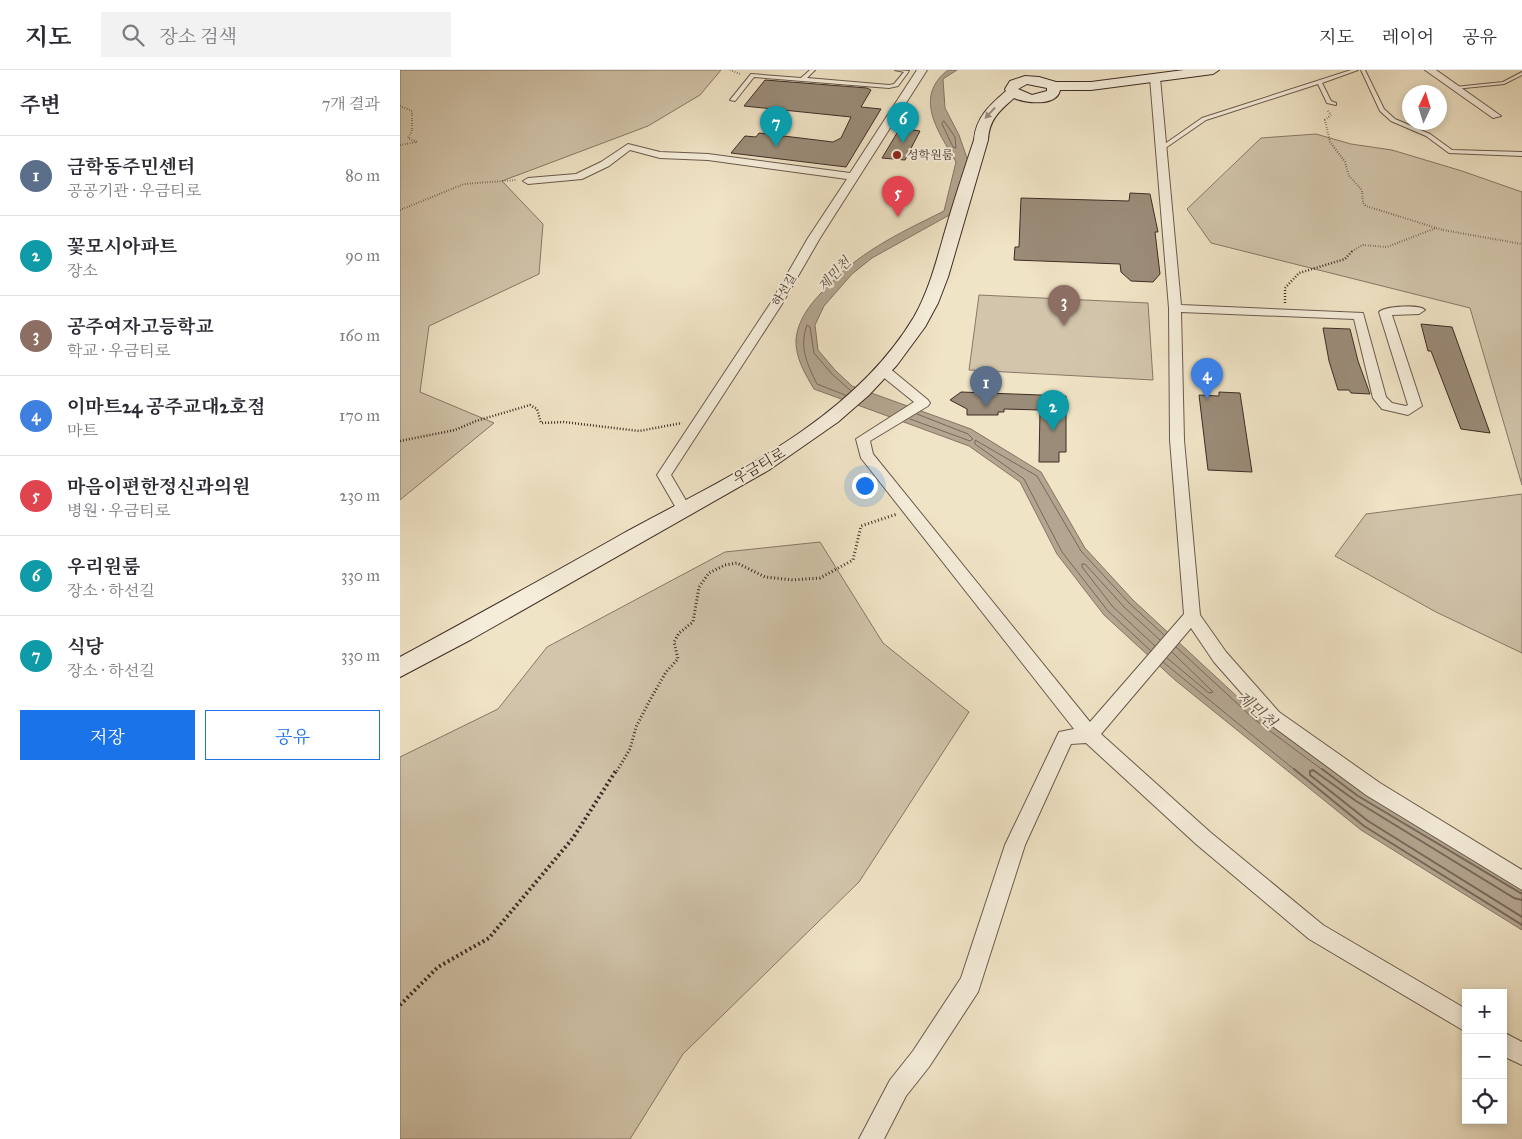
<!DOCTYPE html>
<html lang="ko">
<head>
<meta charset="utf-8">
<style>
	:root { --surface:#fff; --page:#f2f2f3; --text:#2b2b33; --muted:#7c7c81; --line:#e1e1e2; --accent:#1a73e8 }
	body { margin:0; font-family:"IM FELL Great Primer","Noto Serif KR",serif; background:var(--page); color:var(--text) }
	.controls { position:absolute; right:15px; bottom:15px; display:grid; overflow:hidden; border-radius:0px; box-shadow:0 2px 8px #0003 }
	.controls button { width:45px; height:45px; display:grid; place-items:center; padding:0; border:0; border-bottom:1px solid var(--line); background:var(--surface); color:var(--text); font:25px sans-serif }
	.compass { position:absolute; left:1002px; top:15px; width:45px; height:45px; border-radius:50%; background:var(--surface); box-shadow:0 2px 8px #0003; rotate:4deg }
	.you { position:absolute; left:464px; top:415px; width:18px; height:18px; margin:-12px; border:4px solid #fff; border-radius:50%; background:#1a73e8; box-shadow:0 0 0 8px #1a73e833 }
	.badge { display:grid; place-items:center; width:32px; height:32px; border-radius:50%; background:var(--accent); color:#fff; font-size:16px; font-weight:700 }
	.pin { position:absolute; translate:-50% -41px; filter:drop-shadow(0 1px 2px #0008) }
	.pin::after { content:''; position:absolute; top:26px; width:18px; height:15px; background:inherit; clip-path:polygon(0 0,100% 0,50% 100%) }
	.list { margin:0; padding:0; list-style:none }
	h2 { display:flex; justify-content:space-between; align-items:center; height:65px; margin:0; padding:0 20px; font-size:21px }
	h2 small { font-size:16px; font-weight:400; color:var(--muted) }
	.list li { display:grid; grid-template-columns:32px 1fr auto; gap:15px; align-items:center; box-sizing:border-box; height:80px; padding:0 20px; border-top:1px solid var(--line) }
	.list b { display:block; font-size:19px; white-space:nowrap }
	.list p { margin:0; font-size:16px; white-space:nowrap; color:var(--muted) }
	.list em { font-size:16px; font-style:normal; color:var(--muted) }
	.actions { display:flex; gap:10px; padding:15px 20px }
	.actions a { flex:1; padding:11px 0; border:1px solid var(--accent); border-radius:0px; text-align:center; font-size:18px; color:var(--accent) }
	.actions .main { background:var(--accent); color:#fff }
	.icon { flex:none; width:28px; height:28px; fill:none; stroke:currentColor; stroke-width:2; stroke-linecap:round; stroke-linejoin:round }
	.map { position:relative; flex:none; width:1122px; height:1069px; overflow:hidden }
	header { display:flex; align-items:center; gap:30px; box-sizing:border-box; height:70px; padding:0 25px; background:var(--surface); border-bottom:1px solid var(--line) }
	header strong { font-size:24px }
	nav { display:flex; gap:28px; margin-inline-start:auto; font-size:18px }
	.search { width:350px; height:45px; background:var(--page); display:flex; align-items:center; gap:12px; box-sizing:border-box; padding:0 18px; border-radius:0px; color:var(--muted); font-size:19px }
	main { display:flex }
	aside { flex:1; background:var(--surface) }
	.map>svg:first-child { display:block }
</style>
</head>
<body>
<header>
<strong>지도</strong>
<div class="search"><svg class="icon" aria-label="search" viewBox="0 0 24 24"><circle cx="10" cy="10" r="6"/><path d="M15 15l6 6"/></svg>장소 검색</div>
<nav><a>지도</a><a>레이어</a><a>공유</a></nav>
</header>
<main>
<aside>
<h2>주변<small>7개 결과</small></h2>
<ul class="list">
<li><span class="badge" style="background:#5c6f8a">1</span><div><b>금학동주민센터</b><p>공공기관 · 우금티로</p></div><em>80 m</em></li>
<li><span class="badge" style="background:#0f9aa8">2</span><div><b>꽃모시아파트</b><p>장소</p></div><em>90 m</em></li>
<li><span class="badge" style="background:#8d6e63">3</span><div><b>공주여자고등학교</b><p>학교 · 우금티로</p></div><em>160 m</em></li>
<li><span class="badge" style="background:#3f7fe0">4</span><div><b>이마트24 공주교대2호점</b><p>마트</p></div><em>170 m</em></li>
<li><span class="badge" style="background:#e0444e">5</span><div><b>마음이편한정신과의원</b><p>병원 · 우금티로</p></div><em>230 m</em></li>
<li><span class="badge" style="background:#0f9aa8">6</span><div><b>우리원룸</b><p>장소 · 하선길</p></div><em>330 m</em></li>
<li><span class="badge" style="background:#0f9aa8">7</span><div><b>식당</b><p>장소 · 하선길</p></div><em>330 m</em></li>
</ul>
<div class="actions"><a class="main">저장</a><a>공유</a></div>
</aside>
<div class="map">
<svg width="1122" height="1069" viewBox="0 0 1122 1069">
	<rect width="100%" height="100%" fill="#f0e4c6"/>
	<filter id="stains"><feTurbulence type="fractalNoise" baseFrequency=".004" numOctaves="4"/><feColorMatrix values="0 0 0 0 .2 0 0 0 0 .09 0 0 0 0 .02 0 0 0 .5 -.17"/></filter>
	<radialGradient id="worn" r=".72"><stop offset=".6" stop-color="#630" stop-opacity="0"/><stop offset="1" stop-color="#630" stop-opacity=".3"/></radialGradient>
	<path fill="#d2c5ab" stroke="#887868" d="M0 0H321L300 25 248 56 102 111 143 154 139 204 29 256 20 322 94 353 0 430Z
		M916 64 951 74 992 80 1062 101 1122 122V415L1070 238 811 173 787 139 861 68Z
		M579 225 748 233 753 310 569 300Z
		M1122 424V583L1036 542 935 486 966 444Z
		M420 472 483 573 569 642 459 812 283 984 230 1069H0V687L98 639 147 577 325 482Z"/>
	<path fill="#b3a58f" stroke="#847565" d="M548 0H557L543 9 545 38 559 65 568 91 553 143 472 188 452 204 424 236 415 255 418 280 435 300 452 316 571 359 641 402 685 478 733 530 857 645 961 722 1122 820V860L961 760 775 610 704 545 657 484 620 412 569 376 414 319C405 304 395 287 396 269 398 250 409 236 421 223 458 182 496 165 544 141L556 92C538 61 513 27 548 0Z"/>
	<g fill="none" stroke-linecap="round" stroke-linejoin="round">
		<path stroke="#78685a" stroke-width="1" d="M544 51 555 67 556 78 553 77 542 54Z
			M445 325 417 314C407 294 399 277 407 255L410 257 414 283 432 304 451 321
			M510 349 570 371 573 369 568 364 517 344
			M755 576 713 537 682 497V494H685L725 538 760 570
			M776 577 854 649 924 701
			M751 581 708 541 662 482 624 409 575 374V370L637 406 681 481 729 533 764 565
			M767 588 809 623 813 622 772 582
			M763 592 896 701
			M911 701H914"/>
		<path stroke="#78685a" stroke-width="2" d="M894 699 964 756 1122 855
			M922 699 958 726 1122 824
			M1122 830 1114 828 956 731 913 700 910 701V705L968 751 1122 847"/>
	</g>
	<path fill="#9b8c79" stroke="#3e2c25" d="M365 10 467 18 471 20 461 37 481 39 446 97 331 83 345 66 356 67 359 63 433 72 441 68 451 47 344 36Z
		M500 58 520 61 505 90 482 88Z
		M730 123 750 124 758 162H755L760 204 753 212 731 211 721 202 720 194 614 190 615 177H619L621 128 729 131Z
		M1021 254 1052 257 1090 363 1061 359 1031 281H1028Z
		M923 258 950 259 958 291 970 324 951 323 949 320H938L929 291Z
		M561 322 666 326V382H659V392H639L640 340 604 339V342H598V345H567V339L550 330Z
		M819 322 840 323 852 402 808 400 799 325 819 326Z"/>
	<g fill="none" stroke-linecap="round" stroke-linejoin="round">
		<defs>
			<path id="lane" d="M410 0H415L407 8 489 15 494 14 504 2 495 0 509 1 498 16 489 18 354 7 335 31 330 30 351 4 401 8Z
				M951 0H958L922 13 931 31 936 33V35L927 33 918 14 806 50 764 79 759 78 802 48Z
				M961 0H965L984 39 995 49 1030 64 1052 80 1122 82V86L1049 83 1026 66 991 51 980 41Z
				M1122 2V5L1104 14 1055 19 1053 18 1055 17 1103 12Z"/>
			<path id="street" d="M517 0H527L420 168 382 234 271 405 291 439 289 443H279L257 405 370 234 408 168 447 109 308 90 260 88 230 80 209 96 182 109 128 114 123 111 128 108 176 104 201 92 228 74 260 82 308 84 450 103Z
				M1025 0H1036L1101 46 1093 48Z
				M755 5 760 8 781 235 963 243 986 327 992 333 1006 336 1008 335 979 242C984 236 1020 234 1025 240L1019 244 992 245 1022 336 1008 345 982 339 973 328 954 249 781 242 784 370 800 545 826 582 879 642 980 713 1122 800V820L966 725 867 652 814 592 791 558 701 664 810 762 923 855 1066 939V962L909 869 796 774 686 673 671 674 625 775 578 922 529 997 506 1026 484 1069H459L490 1010 513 981 561 908 605 775 659 662 674 659 461 388 456 369 514 332 478 303 476 300 478 297H488L528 330 530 333 528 336 470 371 473 384 690 652 784 544 770 370 769 238 750 8Z
				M1103 962 1122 972V995L1103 986Z"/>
			<path id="secondary" d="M784 0H819L813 4 691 20H660C657 37 625 33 614 28 599 41 589 50 588 70L548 207 538 233 525 257 497 295 469 325 438 352 369 400 72 569 0 607V587C75 546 150 505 224 463 327 407 451 352 514 247 531 217 538 184 548 151 556 124 565 97 574 70 576 47 590 35 606 21L605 19 610 11 625 6 639 7 656 12H691ZM627 14 647 18V21L632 25 618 19Z"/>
		</defs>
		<use href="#lane" stroke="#6a5a4d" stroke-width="2"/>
		<use href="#street" stroke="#6a5a4d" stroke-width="2"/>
		<use href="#secondary" stroke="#3e2c25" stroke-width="2"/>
		<path stroke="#3e2c25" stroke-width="2" stroke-dasharray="0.5 2" stroke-linecap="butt" d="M330 0 340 4
			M0 36 12 41V61L8 68 17 72
			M928 41 931 45 925 50 930 72 945 92 949 106 962 120 963 133 966 136 1043 160 1122 174
			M0 75 17 72
			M0 140 64 114 116 110
			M952 181 963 175 987 177 1036 158"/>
		<path stroke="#3e2c25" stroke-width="2.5" stroke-dasharray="1 2" stroke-linecap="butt" d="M885 233V218L899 203 945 189 953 180
			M0 371 55 360 76 351 130 335 137 339 141 353 164 352 239 361 282 353"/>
		<path stroke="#3e2c25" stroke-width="3" stroke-dasharray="1 2.5" stroke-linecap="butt" d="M217 701 230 679 236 657 250 630 266 602 278 589 274 572 279 563 293 552 299 517 309 503 325 495 337 493 365 507 393 510 420 508 453 490 461 456 497 444"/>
		<path stroke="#3e2c25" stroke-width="4" stroke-dasharray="2 3" stroke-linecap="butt" d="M0 935 38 897 89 868 173 768 217 699"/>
		<use href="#lane" fill="#f5edda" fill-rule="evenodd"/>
		<use href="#street" fill="#f5edda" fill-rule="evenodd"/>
		<use href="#secondary" fill="#f5edda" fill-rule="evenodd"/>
	</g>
	<defs><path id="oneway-solid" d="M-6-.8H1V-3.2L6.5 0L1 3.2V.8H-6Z" transform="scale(1.25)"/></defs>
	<use fill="#9a8c80" href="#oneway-solid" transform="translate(590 43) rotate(133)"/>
	<circle fill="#8f2418" stroke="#f5edda" stroke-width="2" cx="497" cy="85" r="5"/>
	<g text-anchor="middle" stroke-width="4" stroke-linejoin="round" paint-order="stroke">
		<g font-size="12" fill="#3e2c25" stroke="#f5edda" text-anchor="start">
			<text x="507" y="89">성학원룸</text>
		</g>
		<g font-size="12" fill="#3e2c25" stroke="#f5edda">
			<text transform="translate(384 220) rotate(-59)" y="4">하선길</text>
		</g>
		<g font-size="14" font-style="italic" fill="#615045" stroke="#f5edda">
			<text transform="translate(434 204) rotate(-47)" y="5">제민천</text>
		</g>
		<g font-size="15" fill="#3e2c25" stroke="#f5edda">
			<text transform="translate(359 396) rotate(-30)" y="5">우금티로</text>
		</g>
		<g font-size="16" font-style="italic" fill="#615045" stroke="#f5edda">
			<text transform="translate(857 639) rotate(42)" y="6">제민천</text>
		</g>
	</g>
	<rect width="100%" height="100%" filter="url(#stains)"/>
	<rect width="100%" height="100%" fill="url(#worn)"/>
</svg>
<div class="controls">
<button>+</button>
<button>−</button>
<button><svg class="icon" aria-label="locate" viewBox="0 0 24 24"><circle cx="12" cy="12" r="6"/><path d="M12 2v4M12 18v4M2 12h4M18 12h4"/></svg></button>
</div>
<svg class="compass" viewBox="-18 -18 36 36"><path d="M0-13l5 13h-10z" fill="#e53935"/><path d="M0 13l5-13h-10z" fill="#7c7c81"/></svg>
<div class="you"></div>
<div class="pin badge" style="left:586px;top:337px;background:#5c6f8a">1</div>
<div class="pin badge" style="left:653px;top:361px;background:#0f9aa8">2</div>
<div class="pin badge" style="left:664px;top:256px;background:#8d6e63">3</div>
<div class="pin badge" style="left:807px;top:329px;background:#3f7fe0">4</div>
<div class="pin badge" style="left:498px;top:147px;background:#e0444e">5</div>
<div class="pin badge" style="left:503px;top:73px;background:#0f9aa8">6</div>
<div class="pin badge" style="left:376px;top:77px;background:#0f9aa8">7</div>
</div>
</main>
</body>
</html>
